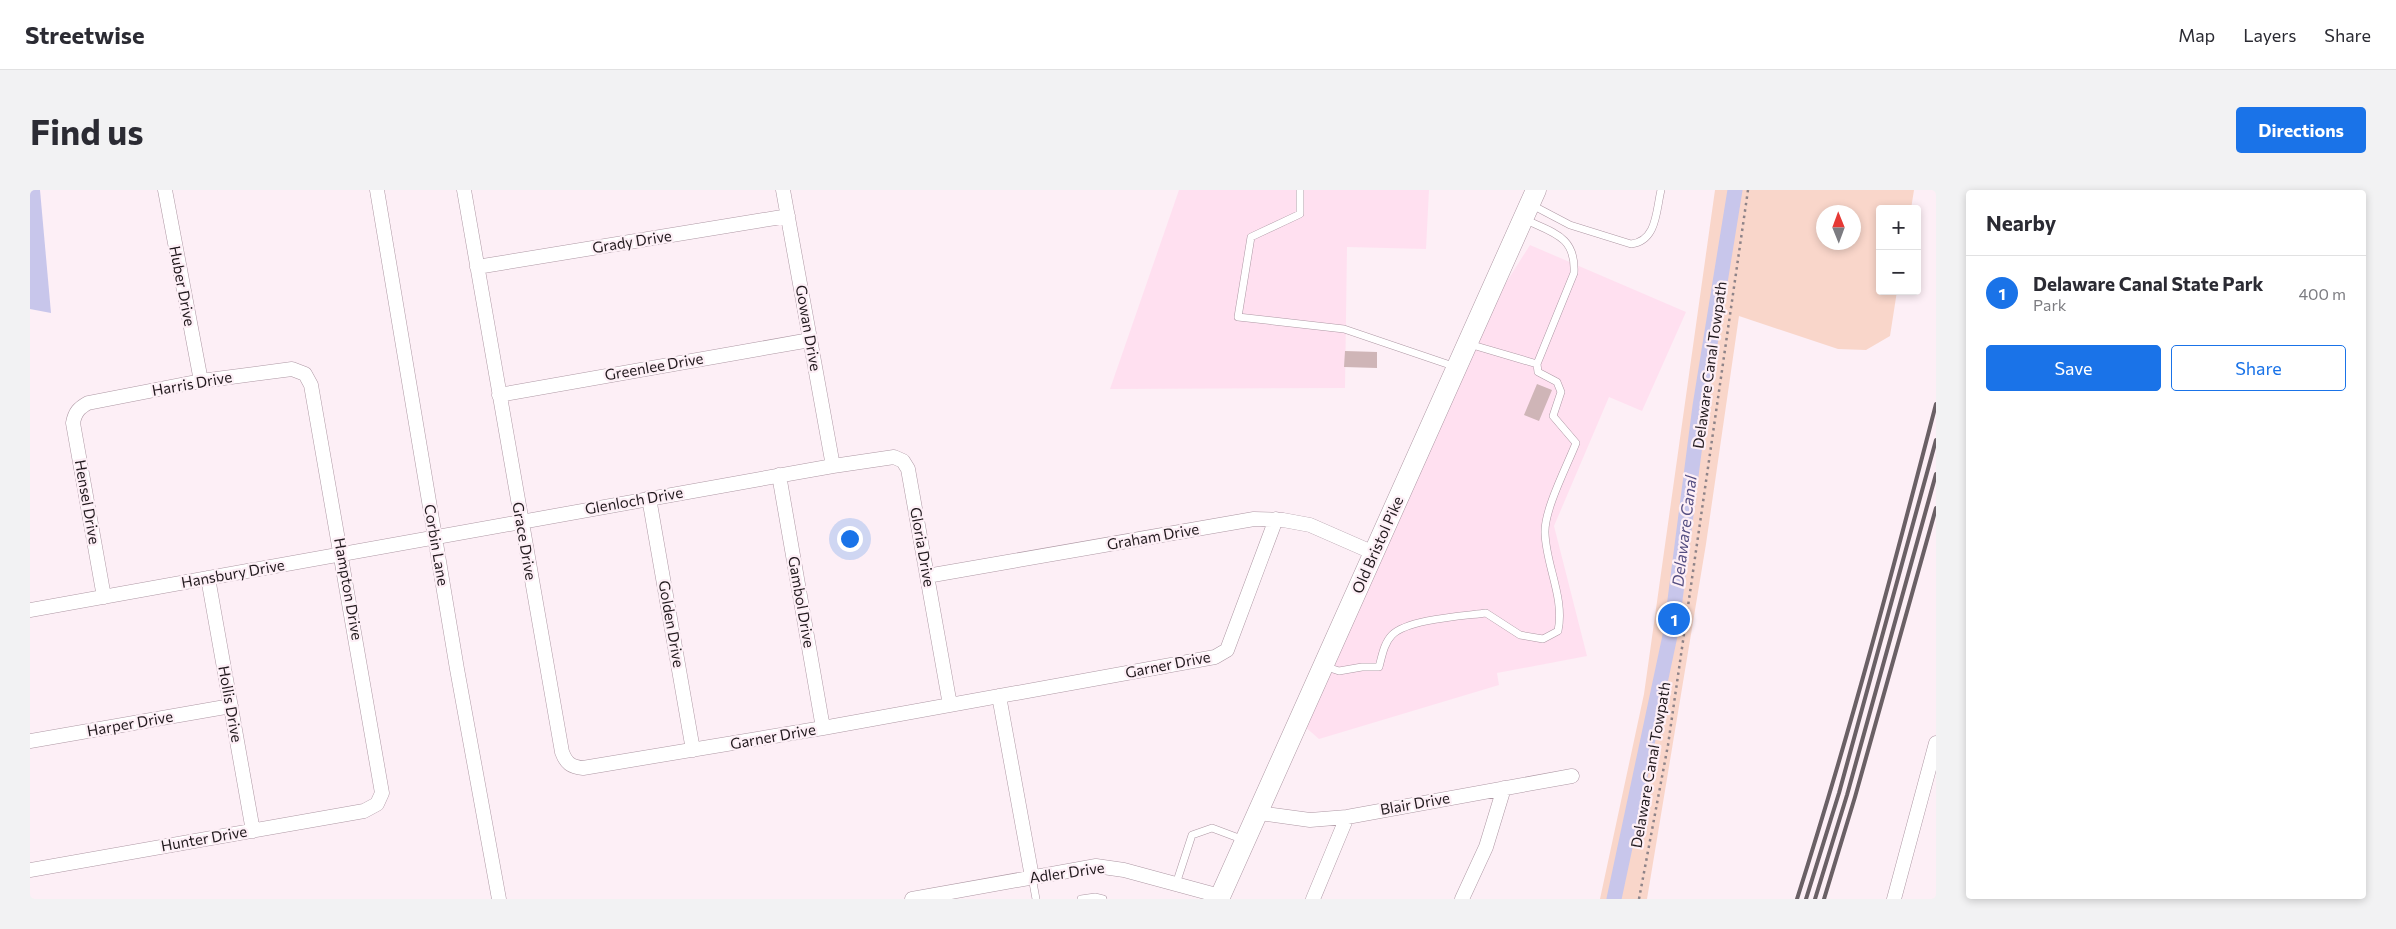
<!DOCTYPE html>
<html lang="en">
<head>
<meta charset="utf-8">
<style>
	:root { --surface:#fff; --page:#f2f2f3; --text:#2b2b33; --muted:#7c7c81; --line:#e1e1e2; --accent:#1a73e8 }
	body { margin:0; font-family:Commissioner,sans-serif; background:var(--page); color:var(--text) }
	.controls { position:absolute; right:15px; top:15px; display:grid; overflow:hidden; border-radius:5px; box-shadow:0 2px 8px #0003 }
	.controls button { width:45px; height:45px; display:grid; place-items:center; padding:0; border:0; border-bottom:1px solid var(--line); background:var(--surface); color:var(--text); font:25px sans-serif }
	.compass { position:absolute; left:1786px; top:15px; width:45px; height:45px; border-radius:50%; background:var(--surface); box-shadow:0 2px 8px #0003; rotate:359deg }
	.you { position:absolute; left:819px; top:348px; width:18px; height:18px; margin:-12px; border:4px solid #fff; border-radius:50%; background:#1a73e8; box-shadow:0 0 0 8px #1a73e833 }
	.badge { display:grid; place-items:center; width:32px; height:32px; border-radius:50%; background:var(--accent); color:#fff; font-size:16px; font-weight:700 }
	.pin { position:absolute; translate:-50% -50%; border:2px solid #fff; box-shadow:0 1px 5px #0006 }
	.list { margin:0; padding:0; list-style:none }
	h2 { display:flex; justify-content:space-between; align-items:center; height:65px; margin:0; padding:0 20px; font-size:21px }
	h2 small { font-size:16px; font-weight:400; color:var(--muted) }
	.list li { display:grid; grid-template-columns:32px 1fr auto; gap:15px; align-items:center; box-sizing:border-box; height:75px; padding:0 20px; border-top:1px solid var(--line) }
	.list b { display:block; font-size:19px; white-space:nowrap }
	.list p { margin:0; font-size:16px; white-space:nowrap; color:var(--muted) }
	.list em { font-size:16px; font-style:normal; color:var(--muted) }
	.actions { display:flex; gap:10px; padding:15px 20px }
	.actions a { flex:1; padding:11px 0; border:1px solid var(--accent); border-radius:5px; text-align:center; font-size:18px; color:var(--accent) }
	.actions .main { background:var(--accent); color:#fff }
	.map { position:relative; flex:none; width:1906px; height:709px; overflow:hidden; border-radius:5px }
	header { display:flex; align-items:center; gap:30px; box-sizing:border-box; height:70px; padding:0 25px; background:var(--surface); border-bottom:1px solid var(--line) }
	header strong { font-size:24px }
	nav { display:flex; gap:28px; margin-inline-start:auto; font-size:18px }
	.intro { display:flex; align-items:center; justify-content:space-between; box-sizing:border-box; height:120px; padding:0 30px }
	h1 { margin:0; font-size:35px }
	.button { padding:12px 22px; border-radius:5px; background:var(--accent); color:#fff; font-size:18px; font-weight:700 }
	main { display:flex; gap:30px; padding:0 30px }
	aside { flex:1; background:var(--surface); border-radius:5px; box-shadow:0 2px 8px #0003 }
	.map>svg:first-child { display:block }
</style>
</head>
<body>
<header>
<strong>Streetwise</strong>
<nav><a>Map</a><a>Layers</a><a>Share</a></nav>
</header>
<div class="intro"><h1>Find us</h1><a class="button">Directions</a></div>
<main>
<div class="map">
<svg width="1906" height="709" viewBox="0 0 1906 709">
	<rect width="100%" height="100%" fill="#fdeff6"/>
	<path fill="#ffe0f0" d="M1149 0H1399L1396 59 1317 57 1315 198 1080 199Z
		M1500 55 1656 122 1612 221 1579 207 1524 336 1557 466 1467 483 1469 495 1289 549 1265 528 1409 198Z"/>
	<path fill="#f9d6ca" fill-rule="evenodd" d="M1685 0H1884L1881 19H1850V101H1867L1860 146 1836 160 1808 159 1709 126 1676 354 1617 709H1570L1614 504ZM1794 22H1824V52H1794Z"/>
	<path fill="#c8c6eb" d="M0 0H10L21 123 0 119Z"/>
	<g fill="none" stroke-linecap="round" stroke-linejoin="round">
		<path stroke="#c8c6eb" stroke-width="15" d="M1584 709 1641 441 1670 216 1705 0"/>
	</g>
	<path fill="#cfb5b7" d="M1315 161 1347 162V178L1314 177Z
		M1507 194 1522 200 1509 231 1494 225Z"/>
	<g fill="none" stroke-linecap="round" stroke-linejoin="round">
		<defs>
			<path id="service" d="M1270 0V24L1221 47 1208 127 1314 139 1426 177
				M1502 15 1540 35 1601 54C1627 51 1626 21 1631 0
				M1439 154 1507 174 1544 83C1546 47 1524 43 1496 30
				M1294 476 1309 481 1332 477H1349C1352 466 1354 453 1362 445 1378 429 1434 426 1456 423L1490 445 1513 449 1528 441C1535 408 1516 376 1515 343 1514 320 1537 276 1546 253L1523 226 1531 202 1527 192 1508 182 1507 174
				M1002 687 1006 709
				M1146 694 1162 645 1182 638 1214 650
				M1051 709 1065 707 1073 709"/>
			<path id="minor" d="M135 0 171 191
				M347 0 427 479 469 709
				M434 0 532 562C536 573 541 577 553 578L793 538 1185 467 1197 460 1246 329
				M753 0 803 276
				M447 77 758 26
				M469 205 780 150
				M749 285 793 538
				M619 308 663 560
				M897 386 1224 329 1253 330 1280 335 1344 363
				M178 388 223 641
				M0 420 803 276 864 267 873 271 878 279 920 515
				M969 506 1002 687
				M0 551 201 516
				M1229 623 1280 630 1317 627 1542 586
				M0 680 334 621 347 614 352 603 281 195 275 184 262 179 171 191 58 213C49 218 45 222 43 233L74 407
				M882 709 1066 676 1094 680 1190 706
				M1283 709 1317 627
				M1432 709 1456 657 1474 598
				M1864 709 1906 553"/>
			<path id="secondary" d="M1189 709 1506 0"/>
		</defs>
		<use href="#service" stroke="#ae98a4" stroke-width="8"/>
		<use href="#minor" stroke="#ae98a4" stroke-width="15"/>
		<use href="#secondary" stroke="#ae98a4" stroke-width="21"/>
		<path stroke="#8e8388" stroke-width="2.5" stroke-dasharray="2.5 4" stroke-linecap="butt" d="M1609 709 1638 555 1718 0"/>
		<use href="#service" stroke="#fff" stroke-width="7"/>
		<use href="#minor" stroke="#fff" stroke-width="14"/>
		<use href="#secondary" stroke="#fff" stroke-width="20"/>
		<path stroke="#6a6065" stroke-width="4" d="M1767 709C1819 546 1863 380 1906 214
			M1776 709 1809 603 1906 250
			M1785 709 1817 605 1906 284
			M1794 709 1825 607 1906 318"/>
	</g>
	<g text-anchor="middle" stroke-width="4.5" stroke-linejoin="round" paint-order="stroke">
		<g font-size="15" fill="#21191d" stroke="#fdeff6">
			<text transform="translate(602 52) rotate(-9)" y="5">Grady Drive</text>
			<text transform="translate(152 96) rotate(79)" y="5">Huber Drive</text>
			<text transform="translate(778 138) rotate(80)" y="5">Gowan Drive</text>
			<text transform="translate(1680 175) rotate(-82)" y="5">Delaware Canal Towpath</text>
			<text transform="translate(624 177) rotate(-10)" y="5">Greenlee Drive</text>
			<text transform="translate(162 194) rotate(-10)" y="5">Harris Drive</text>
			<text transform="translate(604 311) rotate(-10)" y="5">Glenloch Drive</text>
			<text transform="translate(57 312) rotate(80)" y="5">Hensel Drive</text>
			<text transform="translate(1123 347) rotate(-10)" y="5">Graham Drive</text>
			<text transform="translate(494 351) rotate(80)" y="5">Grace Drive</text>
			<text transform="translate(406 355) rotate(80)" y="5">Corbin Lane</text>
			<text transform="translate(1348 355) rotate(-66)" y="5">Old Bristol Pike</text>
			<text transform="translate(892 357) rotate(80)" y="5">Gloria Drive</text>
			<text transform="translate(203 384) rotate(-10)" y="5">Hansbury Drive</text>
			<text transform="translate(318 399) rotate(80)" y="5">Hampton Drive</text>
			<text transform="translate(771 412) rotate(80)" y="5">Gambol Drive</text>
			<text transform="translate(641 434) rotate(80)" y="5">Golden Drive</text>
			<text transform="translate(1138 475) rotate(-11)" y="5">Garner Drive</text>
			<text transform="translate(200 514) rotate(80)" y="5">Hollis Drive</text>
			<text transform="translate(100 534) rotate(-10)" y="5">Harper Drive</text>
			<text transform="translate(743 547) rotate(-10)" y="5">Garner Drive</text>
			<text transform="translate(1621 575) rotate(-80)" y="5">Delaware Canal Towpath</text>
			<text transform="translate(1385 614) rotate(-10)" y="5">Blair Drive</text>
			<text transform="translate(174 649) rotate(-10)" y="5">Hunter Drive</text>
			<text transform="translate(1037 683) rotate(-8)" y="5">Adler Drive</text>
		</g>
		<g font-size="16" font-style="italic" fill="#544e81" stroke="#fdeff6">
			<text transform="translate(1654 341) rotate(-83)" y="6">Delaware Canal</text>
		</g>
	</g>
</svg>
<div class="controls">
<button>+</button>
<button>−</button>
</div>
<svg class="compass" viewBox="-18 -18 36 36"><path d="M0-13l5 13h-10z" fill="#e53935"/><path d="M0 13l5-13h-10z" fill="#7c7c81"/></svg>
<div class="you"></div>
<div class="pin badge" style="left:1644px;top:429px">1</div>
</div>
<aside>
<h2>Nearby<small></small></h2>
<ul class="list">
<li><span class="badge">1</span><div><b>Delaware Canal State Park</b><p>Park</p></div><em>400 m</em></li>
</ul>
<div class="actions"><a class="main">Save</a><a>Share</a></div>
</aside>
</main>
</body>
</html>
